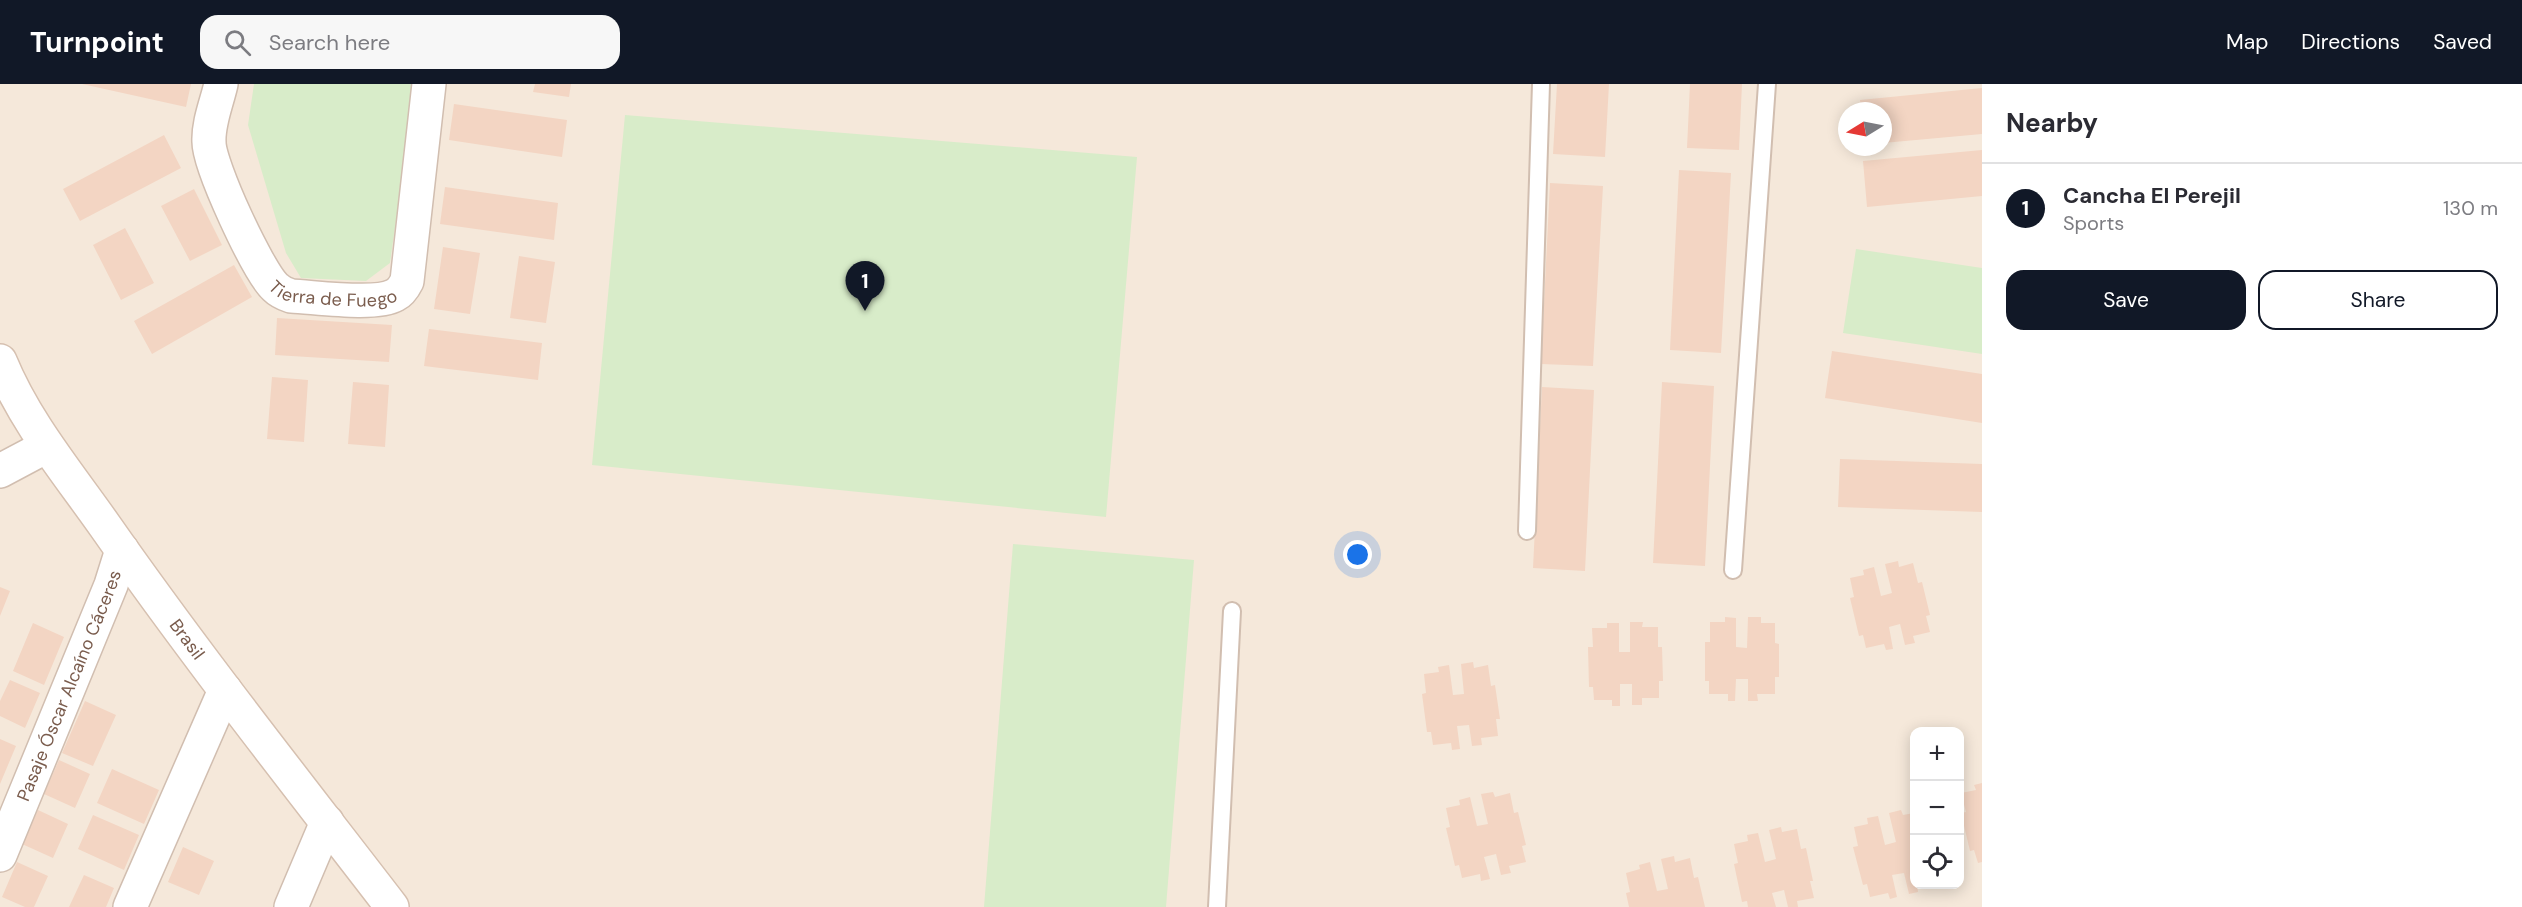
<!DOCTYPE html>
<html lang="en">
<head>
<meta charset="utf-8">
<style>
	:root { --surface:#fff; --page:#f7f7f7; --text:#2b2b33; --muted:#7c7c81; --line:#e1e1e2; --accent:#111827 }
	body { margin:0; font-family:"DM Sans",sans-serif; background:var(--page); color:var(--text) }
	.controls { position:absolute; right:18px; bottom:18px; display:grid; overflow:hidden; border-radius:12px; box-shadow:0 3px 15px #0003 }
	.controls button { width:54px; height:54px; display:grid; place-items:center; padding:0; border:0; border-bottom:2px solid var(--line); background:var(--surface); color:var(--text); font:30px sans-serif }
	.compass { position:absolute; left:1838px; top:18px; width:54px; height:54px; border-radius:50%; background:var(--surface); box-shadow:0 3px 15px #0003; rotate:260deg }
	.you { position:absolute; left:1358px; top:471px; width:21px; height:21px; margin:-15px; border:4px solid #fff; border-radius:50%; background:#1a73e8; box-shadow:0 0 0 9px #1a73e833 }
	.badge { display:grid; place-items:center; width:39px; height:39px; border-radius:50%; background:var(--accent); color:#fff; font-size:20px; font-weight:700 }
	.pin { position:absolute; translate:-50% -50px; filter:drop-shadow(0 2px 3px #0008) }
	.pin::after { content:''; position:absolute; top:32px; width:21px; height:18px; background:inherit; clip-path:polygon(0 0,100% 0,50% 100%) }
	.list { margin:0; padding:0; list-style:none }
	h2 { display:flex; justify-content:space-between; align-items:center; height:78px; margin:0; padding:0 24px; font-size:26px }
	h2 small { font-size:20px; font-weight:400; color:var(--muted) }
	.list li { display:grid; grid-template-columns:39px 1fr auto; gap:18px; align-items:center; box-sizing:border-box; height:90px; padding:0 24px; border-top:2px solid var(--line) }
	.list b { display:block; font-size:22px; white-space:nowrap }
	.list p { margin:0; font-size:20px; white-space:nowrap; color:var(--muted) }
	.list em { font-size:20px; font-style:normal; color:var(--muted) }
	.actions { display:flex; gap:12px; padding:18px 24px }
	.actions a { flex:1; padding:14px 0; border:2px solid var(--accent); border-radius:18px; text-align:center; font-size:21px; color:var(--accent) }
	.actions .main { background:var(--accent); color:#fff }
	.icon { flex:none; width:33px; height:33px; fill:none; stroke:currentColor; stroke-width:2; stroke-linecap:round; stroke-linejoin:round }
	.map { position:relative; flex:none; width:1982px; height:823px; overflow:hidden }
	header { display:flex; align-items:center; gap:36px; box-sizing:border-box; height:84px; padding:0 30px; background:var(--accent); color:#fff }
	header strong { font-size:28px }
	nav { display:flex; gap:33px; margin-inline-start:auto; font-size:21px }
	.search { width:420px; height:54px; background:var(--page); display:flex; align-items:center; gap:15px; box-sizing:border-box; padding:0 21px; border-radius:18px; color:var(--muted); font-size:22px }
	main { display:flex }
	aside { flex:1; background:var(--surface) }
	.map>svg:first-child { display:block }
</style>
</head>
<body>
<header>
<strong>Turnpoint</strong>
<div class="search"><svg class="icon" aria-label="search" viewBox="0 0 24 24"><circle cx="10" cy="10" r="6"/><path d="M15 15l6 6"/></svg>Search here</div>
<nav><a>Map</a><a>Directions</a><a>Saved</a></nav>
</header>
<main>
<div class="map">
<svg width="1982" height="823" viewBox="0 0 1982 823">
	<rect width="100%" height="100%" fill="#fdf6ec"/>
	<path fill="#f5e8da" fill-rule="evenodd" d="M0 0H1982V823H0ZM1847 27H1883V63H1847ZM1914 648H1960V800H1914Z"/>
	<path fill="#d8ecc9" d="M254 0H415L390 179 366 197 301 194 286 169 248 41Z
		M625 31 1137 73 1106 433 592 381Z
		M1856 165 1982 184V270L1843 249Z
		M1013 460 1194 476 1166 823H984Z"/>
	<path fill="#f3d5c3" d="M82 0H191L186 23Z
		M535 0H571L569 13 533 8Z
		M1557 0H1609L1605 73 1553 70Z
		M1690 0H1742L1739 66 1687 64Z
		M1982 4V50L1883 59V27H1861L1860 16Z
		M454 20 567 36 562 73 449 56Z
		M164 51 181 84 80 137 63 105Z
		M1982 66V112L1867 123 1863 77Z
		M1679 86 1731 89 1721 269 1670 266Z
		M1550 99 1603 102 1593 282 1541 280Z
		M445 103 558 119 554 156 440 140Z
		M194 105 222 161 190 177 161 122Z
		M125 144 154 199 121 216 93 161Z
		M443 163 480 169 470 230 434 225Z
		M519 172 555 178 546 239 510 234Z
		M234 181 252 213 152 270 134 237Z
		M277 234 392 241 389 278 275 271Z
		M429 245 542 259 538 296 424 282Z
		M1832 267 1982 290V339L1825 314Z
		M272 293 308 296 304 358 267 355Z
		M353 298 389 301 385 363 348 360Z
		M1662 298 1714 302 1705 482 1653 479Z
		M1542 303 1594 306 1585 487 1533 484Z
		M1840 375 1982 380V428L1838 423Z
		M1898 477 1899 483 1913 479 1918 499 1922 498 1930 531 1926 532 1930 548 1913 552 1915 559 1905 561 1900 540 1889 543 1893 565 1886 566 1884 560 1866 564 1863 551 1859 552 1850 514 1854 513 1850 494 1864 491 1863 486 1874 483 1881 512 1892 509 1885 480Z
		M0 503 10 507 0 532Z
		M1725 533 1736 534V563L1747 564 1748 533H1761V539H1775V559L1779 560V593H1775V610H1757L1758 617H1748V595H1736L1735 617H1728V610H1709V597H1705V558H1710V538H1725Z
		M1630 538H1643L1642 543H1658V563H1662L1663 597H1659V614H1642V621H1632V600H1620V622H1612V616H1594L1593 603H1589L1588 563H1593L1592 544H1607V539H1619V568H1630Z
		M33 539 64 553 44 601 13 587Z
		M1473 578 1474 584 1488 581 1491 602 1495 601 1500 635H1496L1498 652 1481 654 1482 661 1472 662 1469 641 1457 642 1460 665 1452 666 1451 659 1433 661 1431 648H1427L1422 610 1426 609 1424 590 1439 588 1438 583 1449 581 1453 611 1464 610 1461 580Z
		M10 596 40 609 25 644 0 632V617Z
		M85 617 116 631 93 682 62 669Z
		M0 655 16 662 0 700Z
		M59 676 90 690 75 724 44 710Z
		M112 685 159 706 144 740 97 719Z
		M1982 699V778L1978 779 1974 766 1970 767 1961 729 1966 728 1961 709 1976 706 1974 701Z
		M1493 708 1495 713 1510 709 1514 729 1518 728 1526 761 1522 762 1526 778 1509 782 1511 789 1501 791 1496 770 1484 773 1490 795 1481 797 1480 790 1462 794 1459 781 1455 782 1446 744 1450 743 1446 724 1460 721 1459 716 1470 713 1477 742 1488 740 1481 710Z
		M38 726 68 740 53 774 22 760Z
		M1901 726 1903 731 1914 729V800H1917L1918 808 1909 810 1904 789 1892 791 1897 813 1890 815 1888 809 1870 813 1867 800 1863 801 1853 763 1858 762 1854 743 1868 740 1867 734 1878 732 1885 761 1896 758 1889 729Z
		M93 731 139 751 124 786 78 765Z
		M1781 743 1782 748 1797 745 1801 765 1806 764 1813 797H1810L1814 814 1797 817 1798 823H1788L1784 806 1772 809 1776 823H1748L1747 817 1742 818 1734 780 1738 779 1734 760 1748 757 1747 751 1758 749 1765 778 1776 775 1769 746Z
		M183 763 214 777 199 811 168 798Z
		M1674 772 1675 778 1690 774 1694 794 1698 793 1705 823H1629L1626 809 1630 808 1626 789 1640 785 1639 781 1650 778 1657 807 1668 805 1661 775Z
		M17 778 48 792 34 823H25L2 813Z
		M84 791 114 804 106 823H69Z"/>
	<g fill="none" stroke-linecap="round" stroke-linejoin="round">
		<defs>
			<path id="service" d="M1527 447 1541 0
				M1733 486 1767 0
				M1217 823 1232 527"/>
			<g id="minor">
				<path id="s1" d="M221 0C217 18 208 39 209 58 209 82 258 187 275 203 280 208 285 210 291 212 315 213 376 222 395 211 401 208 404 203 407 197L429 0"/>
				<path d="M0 387 47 362"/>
				<path id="s2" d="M0 771 111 501 122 466"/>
				<path d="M130 823 225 606"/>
				<path d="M291 823 327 738"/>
			</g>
			<g id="secondary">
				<path id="s3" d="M0 277C25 338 67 388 105 442 196 572 295 697 392 823"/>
			</g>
		</defs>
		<use href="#service" stroke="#d1beb0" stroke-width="20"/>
		<use href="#minor" stroke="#d1beb0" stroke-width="36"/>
		<use href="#secondary" stroke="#d6c0b0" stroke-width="36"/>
		<use href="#service" stroke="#fff" stroke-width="16"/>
		<use href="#minor" stroke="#fff" stroke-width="33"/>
		<use href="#secondary" stroke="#fff" stroke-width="33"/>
	</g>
	<g text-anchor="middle" stroke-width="5" stroke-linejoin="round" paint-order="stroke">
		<g font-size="18" fill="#7a5c4d" stroke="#fffaf3">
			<text dy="6" stroke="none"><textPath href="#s1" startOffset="280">Tierra de Fuego</textPath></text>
			<text dy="6" stroke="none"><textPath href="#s3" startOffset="336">Brasil</textPath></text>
			<text dy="6" stroke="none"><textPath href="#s2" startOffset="183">Pasaje Óscar Alcaíno Cáceres</textPath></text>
		</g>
	</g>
</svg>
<div class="controls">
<button>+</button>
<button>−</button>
<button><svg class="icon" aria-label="locate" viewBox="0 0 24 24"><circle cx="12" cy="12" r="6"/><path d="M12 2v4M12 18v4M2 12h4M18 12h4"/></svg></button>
</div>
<svg class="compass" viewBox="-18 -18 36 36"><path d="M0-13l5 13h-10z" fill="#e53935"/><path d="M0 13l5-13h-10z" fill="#7c7c81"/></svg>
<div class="you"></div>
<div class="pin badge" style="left:865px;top:227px">1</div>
</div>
<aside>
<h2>Nearby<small></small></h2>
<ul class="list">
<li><span class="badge">1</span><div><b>Cancha El Perejil</b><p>Sports</p></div><em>130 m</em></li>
</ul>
<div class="actions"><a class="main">Save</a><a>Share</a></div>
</aside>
</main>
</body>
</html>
